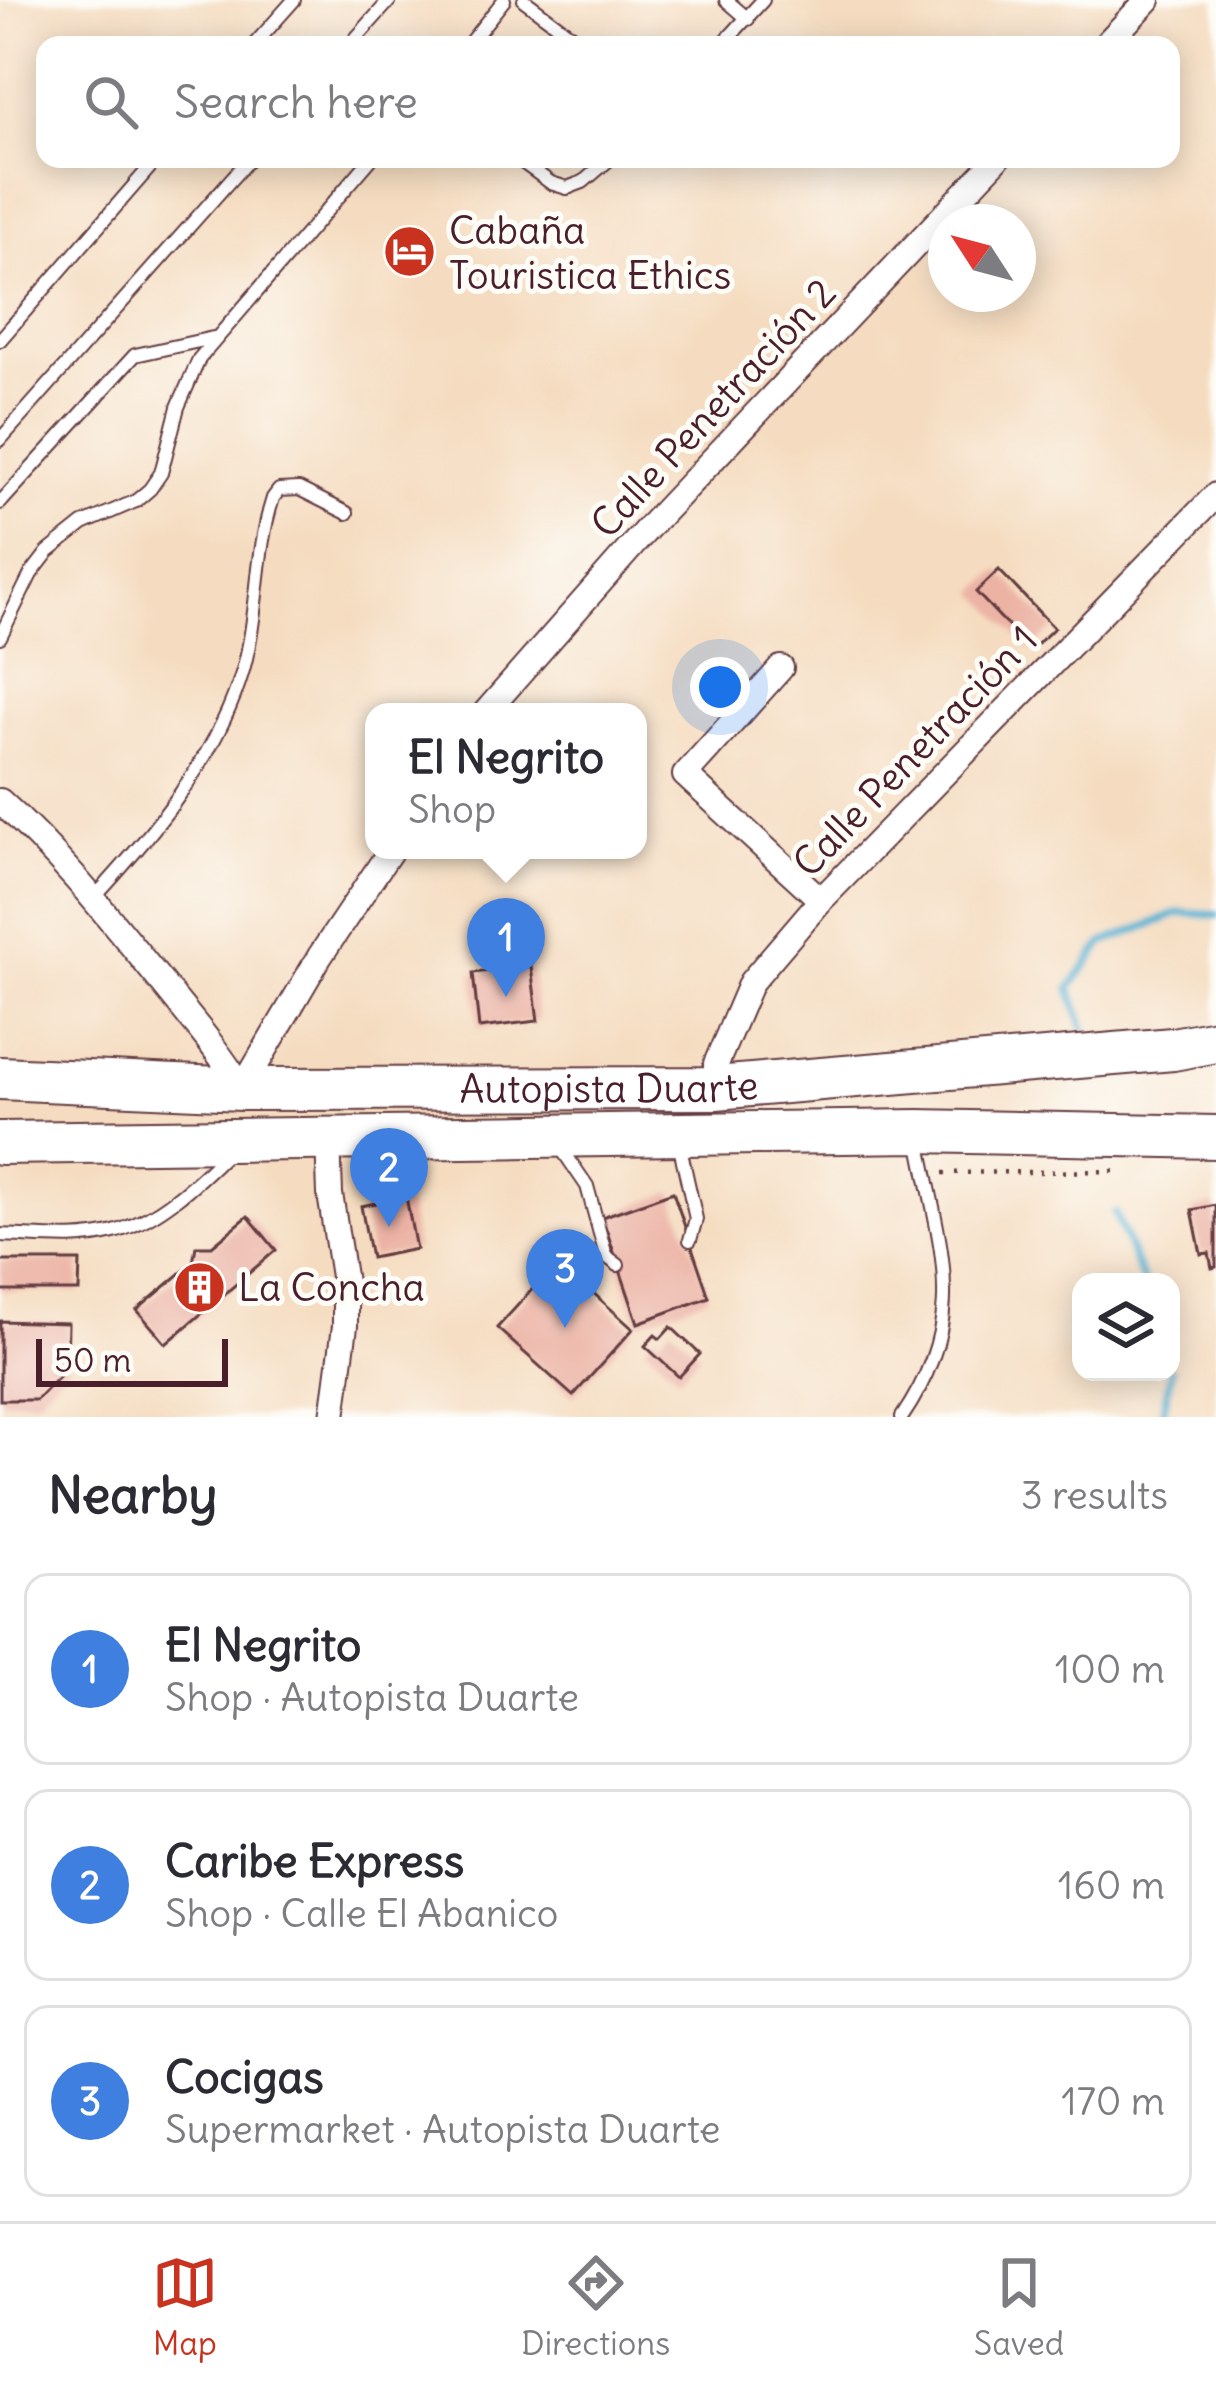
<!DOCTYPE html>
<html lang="en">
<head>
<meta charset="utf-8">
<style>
	:root { --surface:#fff; --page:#f7f7f7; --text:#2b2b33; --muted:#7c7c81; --line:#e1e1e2; --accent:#c8321e }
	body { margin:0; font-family:Delius,sans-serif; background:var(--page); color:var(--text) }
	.controls { position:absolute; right:36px; bottom:36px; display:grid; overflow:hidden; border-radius:24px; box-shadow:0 6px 30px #0003 }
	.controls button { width:108px; height:108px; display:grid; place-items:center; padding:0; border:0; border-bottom:3px solid var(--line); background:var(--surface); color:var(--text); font:60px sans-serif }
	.compass { position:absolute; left:928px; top:204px; width:108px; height:108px; border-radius:50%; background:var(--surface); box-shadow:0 6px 30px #0003; rotate:306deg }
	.scale { position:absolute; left:36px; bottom:30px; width:192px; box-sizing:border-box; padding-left:12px; border:6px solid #4a1f2b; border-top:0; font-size:33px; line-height:42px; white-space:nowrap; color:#4a1f2b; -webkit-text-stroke:9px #fdfcf7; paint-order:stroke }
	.you { position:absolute; left:720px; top:687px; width:42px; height:42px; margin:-30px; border:9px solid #fff; border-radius:50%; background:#1a73e8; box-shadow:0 0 0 18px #1a73e833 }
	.badge { display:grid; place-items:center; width:78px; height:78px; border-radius:50%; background:var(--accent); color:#fff; font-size:39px; font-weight:700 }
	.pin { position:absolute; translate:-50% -99px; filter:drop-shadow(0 3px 6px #0008) }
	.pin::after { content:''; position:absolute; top:63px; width:42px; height:36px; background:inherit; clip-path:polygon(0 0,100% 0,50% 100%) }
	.popup { position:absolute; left:365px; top:703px; width:282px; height:156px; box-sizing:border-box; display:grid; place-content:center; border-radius:24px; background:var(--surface); filter:drop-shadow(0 3px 9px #0005); font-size:39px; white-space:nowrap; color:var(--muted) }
	.popup b { font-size:45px; color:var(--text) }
	.popup::after { content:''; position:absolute; left:50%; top:100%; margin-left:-24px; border:24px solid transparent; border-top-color:var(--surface) }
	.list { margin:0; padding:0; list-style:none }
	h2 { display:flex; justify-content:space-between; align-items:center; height:156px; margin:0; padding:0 48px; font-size:51px }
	h2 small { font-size:39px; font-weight:400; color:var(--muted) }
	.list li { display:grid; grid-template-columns:78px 1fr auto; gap:36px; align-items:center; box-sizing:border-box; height:192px; margin:0 24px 24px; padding:0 24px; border:3px solid var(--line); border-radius:24px }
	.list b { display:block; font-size:45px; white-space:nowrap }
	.list p { margin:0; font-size:39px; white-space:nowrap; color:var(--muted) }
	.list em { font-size:39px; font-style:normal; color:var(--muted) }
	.icon { flex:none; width:66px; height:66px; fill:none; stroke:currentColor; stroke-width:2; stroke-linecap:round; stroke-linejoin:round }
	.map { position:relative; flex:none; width:1216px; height:1417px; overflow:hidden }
	.search { position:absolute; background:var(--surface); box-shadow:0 6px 30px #0003; left:36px; right:36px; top:36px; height:132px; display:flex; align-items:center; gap:30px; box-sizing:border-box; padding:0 42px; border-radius:24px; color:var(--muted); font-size:45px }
	.sheet { height:804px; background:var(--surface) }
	nav { display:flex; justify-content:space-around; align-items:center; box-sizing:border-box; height:168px; border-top:3px solid var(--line); background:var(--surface); font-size:33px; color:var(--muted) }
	nav a { display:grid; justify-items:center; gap:6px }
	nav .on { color:var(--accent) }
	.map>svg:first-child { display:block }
</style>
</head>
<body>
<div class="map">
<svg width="1216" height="1417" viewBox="0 0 1216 1417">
	<rect width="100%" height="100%" fill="#fdfcf7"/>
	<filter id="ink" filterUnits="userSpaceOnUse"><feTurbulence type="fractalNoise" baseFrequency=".00833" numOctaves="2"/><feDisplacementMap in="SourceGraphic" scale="24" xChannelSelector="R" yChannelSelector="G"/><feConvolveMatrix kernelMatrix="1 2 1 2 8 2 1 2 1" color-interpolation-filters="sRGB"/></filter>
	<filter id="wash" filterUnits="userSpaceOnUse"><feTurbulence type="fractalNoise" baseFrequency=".004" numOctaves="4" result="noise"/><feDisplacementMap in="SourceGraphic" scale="48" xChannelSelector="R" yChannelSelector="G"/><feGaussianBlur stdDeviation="2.7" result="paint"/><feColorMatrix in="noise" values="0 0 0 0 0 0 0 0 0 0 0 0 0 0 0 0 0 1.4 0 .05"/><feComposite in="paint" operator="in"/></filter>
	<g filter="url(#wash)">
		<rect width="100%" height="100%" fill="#f5dcc0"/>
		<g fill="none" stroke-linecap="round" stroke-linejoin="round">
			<path stroke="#52afd0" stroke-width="8" d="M1084 1028 1070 988 1103 943 1180 913 1216 915
				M1115 1213 1143 1282
				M1162 1417 1171 1370"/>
		</g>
		<g id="blocks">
			<path fill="#ecb3a5" d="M999 570 1054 628 1031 650 976 592Z
				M531 966 538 1021 479 1028 473 973Z
				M673 1192 709 1297 638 1323 602 1217Z
				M406 1197 416 1249 371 1258 361 1206Z
				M1216 1205V1267L1212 1268 1209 1253 1201 1254 1192 1210Z
				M248 1216 276 1250 166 1344 137 1310 193 1263 196 1246H212Z
				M0 1261H80L79 1291H0Z
				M558 1261 633 1329 573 1396 497 1328Z
				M0 1321 68 1323 67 1368 36 1400H0Z
				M671 1327 700 1354 679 1377 645 1346 655 1335 660 1339Z"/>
		</g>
	</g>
	<g filter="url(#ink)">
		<use href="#blocks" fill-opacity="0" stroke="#643b41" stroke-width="3"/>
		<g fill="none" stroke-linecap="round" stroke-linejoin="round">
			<defs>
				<path id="service" d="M524 0 584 45
					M726 0 748 19
					M254 45 294 0
					M350 45 390 0
					M468 45 504 0
					M722 45 763 0
					M518 159 551 183 567 188 583 182 610 159
					M0 340 157 159
					M0 440 249 159
					M0 503 135 355 213 338
					M0 637 31 574 48 552 83 524 136 501 150 489 161 473 178 407 199 359 371 159
					M93 899C153 834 218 756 243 670 259 614 255 553 273 498L279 490 299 489 347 513
					M679 1143 696 1219 690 1240
					M559 1145 587 1186 606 1256 618 1265
					M0 1235C37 1236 78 1242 114 1232 158 1220 198 1182 229 1151
					M902 1417C971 1315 939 1249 919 1138"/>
				<path id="minor" d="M1105 45 1148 0
					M781 668 685 775 821 900
					M486 712 647 529 997 159
					M0 801C61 856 111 920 163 984 191 1019 219 1051 242 1089
					M716 1088V1064L751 982 821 900 1216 495
					M242 1089 320 956 391 850
					M328 1137 330 1194 345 1289V1326L333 1417"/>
				<g id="motorway">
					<path id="s1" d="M0 1078 242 1089 716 1088 1173 1049 1216 1041"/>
					<path d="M0 1143 918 1131 1216 1137"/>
				</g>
			</defs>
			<use href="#service" stroke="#643b41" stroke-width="16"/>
			<use href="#minor" stroke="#643b41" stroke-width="28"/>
			<use href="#motorway" stroke="#643b41" stroke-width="46"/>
			<path stroke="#643b41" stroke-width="4.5" stroke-dasharray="3 9" stroke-linecap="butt" d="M943 1173 1118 1171"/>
			<use href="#service" stroke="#fff" stroke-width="12"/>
			<use href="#minor" stroke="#fff" stroke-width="24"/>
			<use href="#motorway" stroke="#fff" stroke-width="42"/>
		</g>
	</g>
	<defs>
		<symbol id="hotel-disc" viewBox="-11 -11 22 22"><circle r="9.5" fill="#c8321e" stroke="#fdfcf7"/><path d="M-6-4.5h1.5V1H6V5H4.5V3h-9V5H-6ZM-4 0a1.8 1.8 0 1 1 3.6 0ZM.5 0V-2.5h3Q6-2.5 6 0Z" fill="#fff"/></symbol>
		<symbol id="building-disc" viewBox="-11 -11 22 22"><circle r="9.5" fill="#c8321e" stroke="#fdfcf7"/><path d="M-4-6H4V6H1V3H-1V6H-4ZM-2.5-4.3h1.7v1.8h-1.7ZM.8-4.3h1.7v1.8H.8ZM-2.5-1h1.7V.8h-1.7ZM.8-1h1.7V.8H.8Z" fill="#fff"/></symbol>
	</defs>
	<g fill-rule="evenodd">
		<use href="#hotel-disc" x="380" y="222" width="59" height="59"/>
		<use href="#building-disc" x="170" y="1258" width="59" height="59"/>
	</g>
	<g text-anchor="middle" stroke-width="10" stroke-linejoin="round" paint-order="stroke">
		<g font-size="39" fill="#4a1f2b" stroke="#fdfcf7" text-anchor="start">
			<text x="449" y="244">Cabaña<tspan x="449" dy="45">Touristica Ethics</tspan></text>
			<text x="238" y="1301">La Concha</text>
		</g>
		<g font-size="39" fill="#4a1f2b" stroke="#fdfcf7">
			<text transform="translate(713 408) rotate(-47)" y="14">Calle Penetración 2</text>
			<text transform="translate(915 751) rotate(-46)" y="14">Calle Penetración 1</text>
			<text dy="14" stroke="none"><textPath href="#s1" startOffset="609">Autopista Duarte</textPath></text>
		</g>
	</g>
</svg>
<div class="controls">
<button><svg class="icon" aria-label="layers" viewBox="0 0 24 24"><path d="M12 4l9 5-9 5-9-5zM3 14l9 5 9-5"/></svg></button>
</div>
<svg class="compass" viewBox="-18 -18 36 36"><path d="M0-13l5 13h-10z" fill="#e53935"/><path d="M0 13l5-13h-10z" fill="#7c7c81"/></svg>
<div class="scale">50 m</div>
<div class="you"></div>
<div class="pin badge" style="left:506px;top:997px;background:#3f7fe0">1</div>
<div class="popup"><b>El Negrito</b>Shop</div>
<div class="pin badge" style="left:389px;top:1227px;background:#3f7fe0">2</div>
<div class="pin badge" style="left:565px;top:1328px;background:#3f7fe0">3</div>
<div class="search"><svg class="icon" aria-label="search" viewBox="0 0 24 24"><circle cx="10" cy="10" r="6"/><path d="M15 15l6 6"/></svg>Search here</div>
</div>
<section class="sheet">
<h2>Nearby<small>3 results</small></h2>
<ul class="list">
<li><span class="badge" style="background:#3f7fe0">1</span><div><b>El Negrito</b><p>Shop · Autopista Duarte</p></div><em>100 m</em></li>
<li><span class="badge" style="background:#3f7fe0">2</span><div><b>Caribe Express</b><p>Shop · Calle El Abanico</p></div><em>160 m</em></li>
<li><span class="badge" style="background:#3f7fe0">3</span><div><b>Cocigas</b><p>Supermarket · Autopista Duarte</p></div><em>170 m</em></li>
</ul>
</section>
<nav>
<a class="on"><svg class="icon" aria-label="map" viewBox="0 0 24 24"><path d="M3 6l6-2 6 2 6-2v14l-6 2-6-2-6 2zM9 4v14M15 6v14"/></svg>Map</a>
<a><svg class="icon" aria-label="directions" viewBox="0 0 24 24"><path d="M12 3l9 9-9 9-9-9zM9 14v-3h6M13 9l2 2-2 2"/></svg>Directions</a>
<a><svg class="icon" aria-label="saved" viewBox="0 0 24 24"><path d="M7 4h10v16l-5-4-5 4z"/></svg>Saved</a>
</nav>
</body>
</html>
